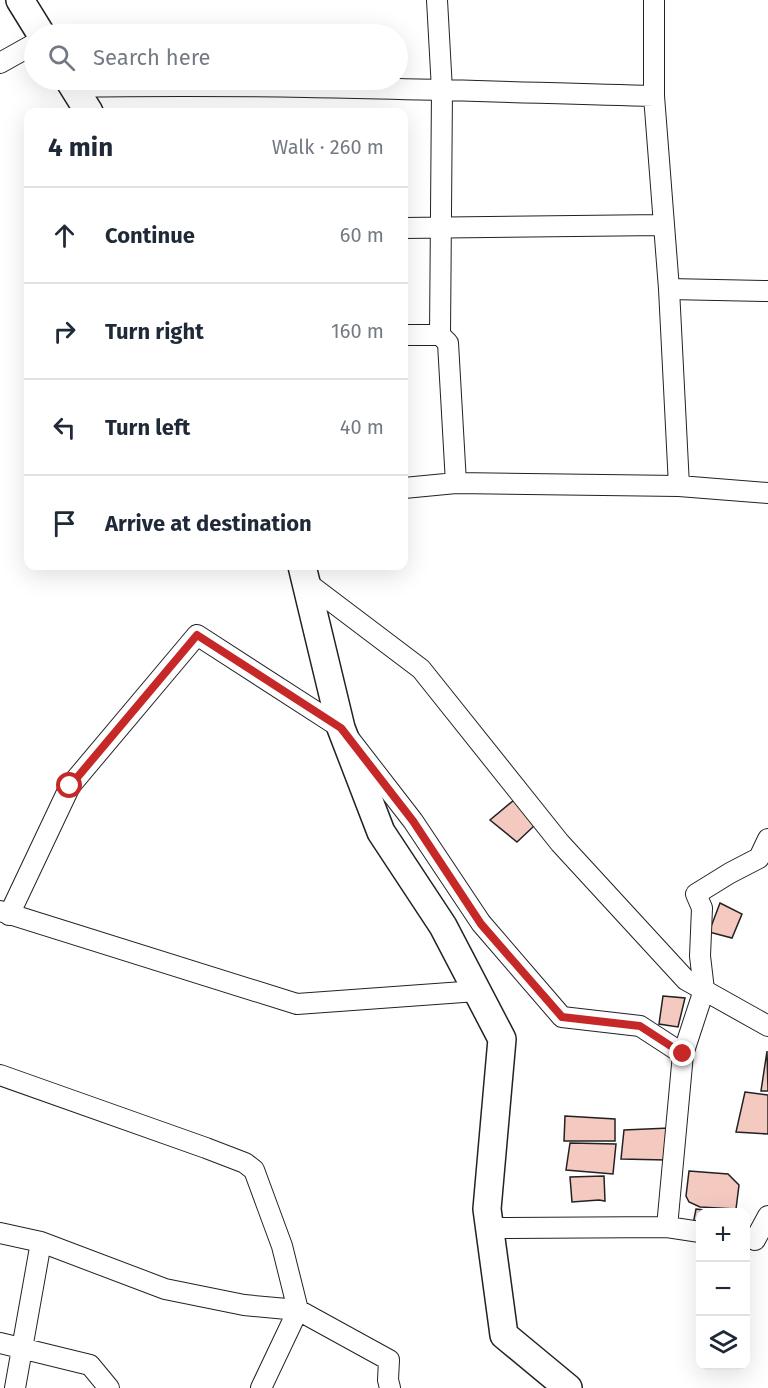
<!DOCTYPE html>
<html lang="en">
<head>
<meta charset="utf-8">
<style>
	:root { --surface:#fff; --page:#f6f6f7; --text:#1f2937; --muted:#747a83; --line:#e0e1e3 }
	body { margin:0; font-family:"Fira Sans",sans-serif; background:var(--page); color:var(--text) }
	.controls { position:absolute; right:18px; bottom:18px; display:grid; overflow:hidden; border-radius:12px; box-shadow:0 6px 24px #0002 }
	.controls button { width:54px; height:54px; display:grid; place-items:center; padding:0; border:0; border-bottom:2px solid var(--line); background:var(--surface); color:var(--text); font:30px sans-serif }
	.stop { position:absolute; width:18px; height:18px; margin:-14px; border:4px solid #c62828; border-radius:50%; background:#fff }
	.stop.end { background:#c62828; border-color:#fff; box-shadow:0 2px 6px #0008 }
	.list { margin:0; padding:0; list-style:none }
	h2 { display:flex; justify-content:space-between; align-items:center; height:78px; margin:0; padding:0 24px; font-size:26px }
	h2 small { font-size:20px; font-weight:400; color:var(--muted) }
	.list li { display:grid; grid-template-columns:39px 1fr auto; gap:18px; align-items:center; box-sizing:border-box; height:96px; padding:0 24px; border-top:2px solid var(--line) }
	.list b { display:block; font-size:22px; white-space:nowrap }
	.list em { font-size:20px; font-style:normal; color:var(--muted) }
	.icon { flex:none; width:33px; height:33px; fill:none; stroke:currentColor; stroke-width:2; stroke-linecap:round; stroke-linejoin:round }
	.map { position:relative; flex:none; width:768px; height:1388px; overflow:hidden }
	.search { position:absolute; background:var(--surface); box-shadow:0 6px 24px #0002; left:24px; top:24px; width:384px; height:66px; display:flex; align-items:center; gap:15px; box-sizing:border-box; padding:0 21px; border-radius:33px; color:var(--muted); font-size:22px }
	.panel { position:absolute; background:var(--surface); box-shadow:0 6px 24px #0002; left:24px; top:108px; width:384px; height:462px; border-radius:12px }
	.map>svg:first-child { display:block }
</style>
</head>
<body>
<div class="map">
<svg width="768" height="1388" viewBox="0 0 768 1388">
	<rect width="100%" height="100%" fill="#fff"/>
	<path fill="#f3c9c0" stroke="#222" stroke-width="1.5" d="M514 800 534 826 517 842 490 820Z
		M720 903 742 914 732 938 709 932Z
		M663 996 685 998 678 1027 659 1024Z
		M767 1051 768 1091H761Z
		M745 1092 768 1095V1134L736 1132Z
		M565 1116 615 1119V1141H564Z
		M669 1128 666 1160 621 1159 624 1130Z
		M570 1143 616 1144 613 1174 566 1170Z
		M689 1171 728 1174 739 1185 736 1209 700 1207 689 1202 686 1196Z
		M604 1176 605 1201 599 1200 572 1202 570 1177Z
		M696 1209 720 1212H700V1225L693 1224Z"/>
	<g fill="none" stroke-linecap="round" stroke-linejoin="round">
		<defs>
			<path id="street" d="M437 0 442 90 440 335 448 343 456 483
				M654 0V96L669 289 679 486
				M0 63 34 44
				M73 87C267 83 461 91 654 96
				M404 228 662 225
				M669 289 768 291
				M404 335H440
				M404 488 456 483 679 486 768 493
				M306 582 421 669 560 843 686 980 768 1026
				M0 911 297 1004 477 991
				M9 915 70 786 197 635 341 728 413 821 481 923 562 1017 640 1026 683 1054
				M0 1075 206 1148 245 1163 254 1170 282 1246 298 1310 261 1388
				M667 1227 683 1054 704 990 700 956 702 908 696 894 730 873 759 858 768 839
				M490 1228 667 1227 700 1232
				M0 1233 41 1242 165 1289 244 1305 298 1310 389 1360 388 1380 390 1388
				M755 1240 768 1216
				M0 1343 90 1365 109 1388
				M15 1388 41 1242"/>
			<path id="secondary" d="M20 0 41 34
				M69 80 89 112
				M302 566 341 728 381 832 443 926 502 1039 487 1209 504 1335 568 1388"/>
		</defs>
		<use href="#street" stroke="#222" stroke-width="22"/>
		<use href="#secondary" stroke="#222" stroke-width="30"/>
		<use href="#street" stroke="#fff" stroke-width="20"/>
		<use href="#secondary" stroke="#fff" stroke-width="27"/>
	</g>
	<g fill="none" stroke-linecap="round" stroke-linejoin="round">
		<path stroke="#c62828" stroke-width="8" d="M70 786 197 635 341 728 413 821 481 924 562 1017 640 1026 683 1054"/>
	</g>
</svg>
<div class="controls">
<button>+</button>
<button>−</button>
<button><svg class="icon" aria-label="layers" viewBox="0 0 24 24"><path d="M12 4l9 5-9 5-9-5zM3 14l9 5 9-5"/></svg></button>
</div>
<div class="stop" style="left:70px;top:786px"></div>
<div class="stop end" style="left:683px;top:1054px"></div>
<div class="search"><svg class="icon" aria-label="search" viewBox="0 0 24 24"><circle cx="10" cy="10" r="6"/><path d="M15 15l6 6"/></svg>Search here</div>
<section class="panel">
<h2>4 min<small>Walk · 260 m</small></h2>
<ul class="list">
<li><svg class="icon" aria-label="ahead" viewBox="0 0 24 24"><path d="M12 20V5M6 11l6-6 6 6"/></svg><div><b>Continue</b></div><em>60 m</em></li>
<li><svg class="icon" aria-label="right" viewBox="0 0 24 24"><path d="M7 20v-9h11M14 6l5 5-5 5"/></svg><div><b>Turn right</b></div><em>160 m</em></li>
<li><svg class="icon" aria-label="left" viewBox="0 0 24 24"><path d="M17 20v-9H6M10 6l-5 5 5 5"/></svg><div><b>Turn left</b></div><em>40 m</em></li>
<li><svg class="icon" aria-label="arrive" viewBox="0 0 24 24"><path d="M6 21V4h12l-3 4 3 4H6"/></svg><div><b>Arrive at destination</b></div></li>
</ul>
</section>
</div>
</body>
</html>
